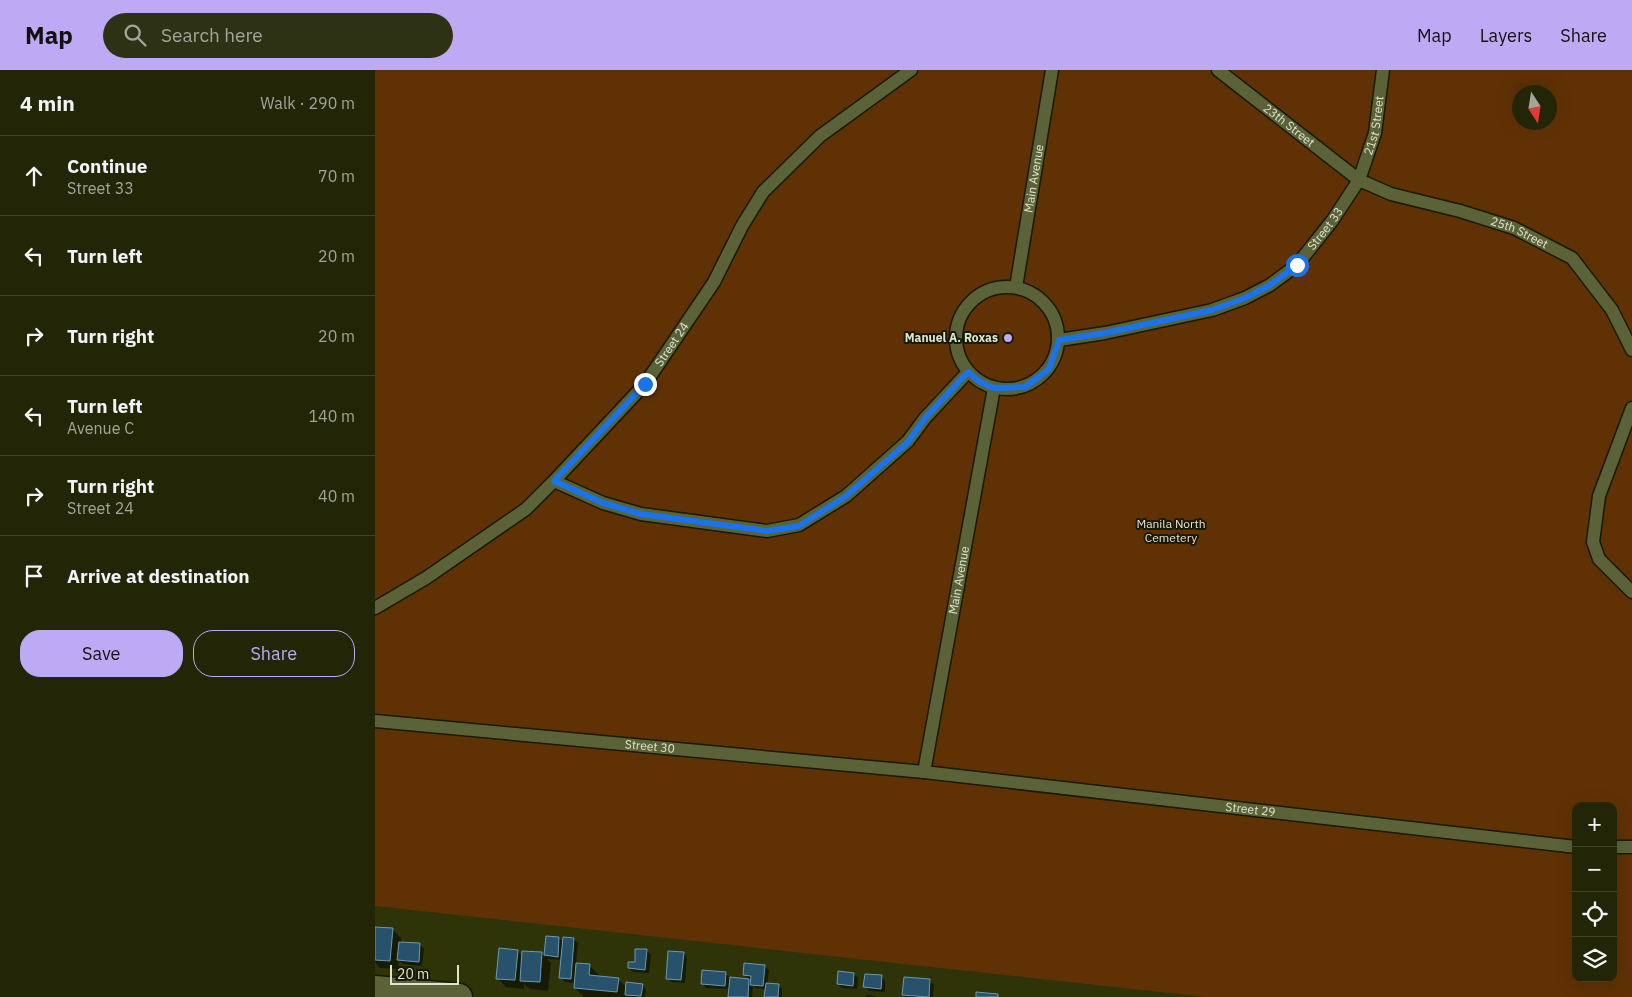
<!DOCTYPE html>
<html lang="en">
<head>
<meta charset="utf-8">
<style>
	:root { --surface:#222606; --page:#2e3214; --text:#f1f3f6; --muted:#a2a59b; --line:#3f4328; --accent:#bea9f5 }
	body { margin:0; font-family:"IBM Plex Sans",sans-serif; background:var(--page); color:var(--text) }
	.controls { position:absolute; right:15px; bottom:15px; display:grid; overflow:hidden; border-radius:10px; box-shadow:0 5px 20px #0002 }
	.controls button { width:45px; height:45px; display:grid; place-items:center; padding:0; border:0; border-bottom:1px solid var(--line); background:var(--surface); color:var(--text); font:25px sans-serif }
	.compass { position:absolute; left:1137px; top:15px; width:45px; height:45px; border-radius:50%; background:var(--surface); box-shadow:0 5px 20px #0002; rotate:168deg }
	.scale { position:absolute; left:15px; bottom:12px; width:69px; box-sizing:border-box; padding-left:5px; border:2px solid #dfe4cc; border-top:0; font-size:14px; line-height:18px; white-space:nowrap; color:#dfe4cc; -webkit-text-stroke:4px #161908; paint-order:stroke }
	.stop { position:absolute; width:15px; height:15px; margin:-11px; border:4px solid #1a73e8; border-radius:50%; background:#fff }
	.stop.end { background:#1a73e8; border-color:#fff; box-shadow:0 1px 5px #0008 }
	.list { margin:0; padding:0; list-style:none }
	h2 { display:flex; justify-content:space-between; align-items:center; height:65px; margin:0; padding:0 20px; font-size:21px }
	h2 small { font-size:16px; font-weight:400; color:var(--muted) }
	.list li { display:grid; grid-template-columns:32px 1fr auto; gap:15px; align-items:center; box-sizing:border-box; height:80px; padding:0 20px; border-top:1px solid var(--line) }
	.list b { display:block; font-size:19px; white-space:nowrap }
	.list p { margin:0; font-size:16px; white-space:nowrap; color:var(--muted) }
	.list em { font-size:16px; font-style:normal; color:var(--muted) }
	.actions { display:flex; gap:10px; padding:15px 20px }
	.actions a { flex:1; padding:11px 0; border:1px solid var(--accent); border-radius:20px; text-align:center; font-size:18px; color:var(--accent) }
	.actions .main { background:var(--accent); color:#111 }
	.icon { flex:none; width:28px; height:28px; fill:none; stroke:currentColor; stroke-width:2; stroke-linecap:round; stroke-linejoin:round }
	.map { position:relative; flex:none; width:1257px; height:927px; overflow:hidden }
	header { display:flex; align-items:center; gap:30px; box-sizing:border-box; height:70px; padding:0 25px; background:var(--accent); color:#111 }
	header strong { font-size:24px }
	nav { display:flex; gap:28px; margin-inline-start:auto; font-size:18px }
	.search { width:350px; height:45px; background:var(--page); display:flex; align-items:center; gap:12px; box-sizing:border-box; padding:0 18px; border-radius:28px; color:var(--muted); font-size:19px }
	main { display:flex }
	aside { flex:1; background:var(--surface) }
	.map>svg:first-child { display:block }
</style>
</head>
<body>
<header>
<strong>Map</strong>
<div class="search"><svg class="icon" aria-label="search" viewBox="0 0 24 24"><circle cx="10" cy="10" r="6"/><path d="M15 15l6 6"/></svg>Search here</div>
<nav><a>Map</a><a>Layers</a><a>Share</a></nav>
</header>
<main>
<aside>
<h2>4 min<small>Walk · 290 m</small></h2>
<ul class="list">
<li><svg class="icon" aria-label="ahead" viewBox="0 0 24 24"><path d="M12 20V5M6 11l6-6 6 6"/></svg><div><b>Continue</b><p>Street 33</p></div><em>70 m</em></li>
<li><svg class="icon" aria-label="left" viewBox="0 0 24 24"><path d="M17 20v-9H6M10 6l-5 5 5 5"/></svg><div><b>Turn left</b></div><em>20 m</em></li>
<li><svg class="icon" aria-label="right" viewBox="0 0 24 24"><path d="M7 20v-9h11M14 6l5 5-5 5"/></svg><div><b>Turn right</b></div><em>20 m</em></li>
<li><svg class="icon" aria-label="left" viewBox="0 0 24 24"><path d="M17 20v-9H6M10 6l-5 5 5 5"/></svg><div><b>Turn left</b><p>Avenue C</p></div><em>140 m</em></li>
<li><svg class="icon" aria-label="right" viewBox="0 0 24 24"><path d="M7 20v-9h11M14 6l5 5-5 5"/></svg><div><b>Turn right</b><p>Street 24</p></div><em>40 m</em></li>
<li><svg class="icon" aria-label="arrive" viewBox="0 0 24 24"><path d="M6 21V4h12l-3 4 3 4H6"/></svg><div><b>Arrive at destination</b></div></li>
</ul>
<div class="actions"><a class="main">Save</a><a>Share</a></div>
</aside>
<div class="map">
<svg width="1257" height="927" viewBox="0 0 1257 927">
	<rect width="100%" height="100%" fill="#2e3308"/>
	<path fill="#603105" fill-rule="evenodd" d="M0 0H1257V927H831L0 836ZM1144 22H1174V52H1144ZM1201 736H1238V908H1201Z"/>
	<path fill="#0007" d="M0 858 17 859 26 868V873L45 875 49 879 47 896 28 894 24 890 23 899 5 898 0 892Z
		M172 867 184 868 189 873 199 869 203 873 201 894 215 896 224 905 223 907 243 909 251 917 267 915 271 919 270 927H253L251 925V927H209L200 918 201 913 190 912 186 908 187 890 172 889 176 893 173 921 155 919 149 914V919L131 917 122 908 142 881 148 886 167 884 170 887Z
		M271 880 276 885 274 903 258 902 254 898 261 893Z
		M308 883 312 887 310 913 296 912 292 908Z
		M389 896 394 900 392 914 403 915 407 919V927H391V919L380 918 378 916 377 927H354L355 919 331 918 327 913 351 904 355 909 374 910 376 913 377 909H374L370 904Z
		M479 904 483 908 482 919 467 918 463 914Z
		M506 906 510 911V922L494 921 490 917Z
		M555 911 559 915 558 927H531L529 925Z
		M491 925 500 926 501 927H491Z"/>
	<path fill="#28526b" stroke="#6d99b4" d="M0 857 18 858 15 891 0 890Z
		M171 866 184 867 183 887 169 885Z
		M188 867 199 868 196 909 184 908Z
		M24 872 45 873 44 892 22 890Z
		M124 878 143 880 140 910 121 909Z
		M260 879H272L270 900 253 898V892H260Z
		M147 881 167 882 165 912 145 911Z
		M293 881 309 882 306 910 291 909Z
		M201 893 215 894 214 905 244 908 242 922 199 918Z
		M369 893 390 895 388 916 375 915 376 906 368 905Z
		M327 900 351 902 350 916 326 914Z
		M463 901 479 903 478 916 462 914Z
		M490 904 507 905 506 919 488 917Z
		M355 907 374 909 373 927H353Z
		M529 907 555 909 554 927 527 925Z
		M251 912 268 914 266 926 250 925Z
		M391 913 404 914 403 927H389Z
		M601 922 623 924V927H601Z"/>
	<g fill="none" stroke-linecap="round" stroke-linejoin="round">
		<defs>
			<g id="lane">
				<path id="s1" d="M843 0 984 110 1016 124 1085 141 1139 158 1197 188 1237 240 1257 280"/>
				<path id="s2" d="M641 217 677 0"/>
				<circle cx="632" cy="268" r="51"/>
				<path id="s3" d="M684 270 730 263 837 240 870 228 895 215 922 195 957 151 984 110 1000 63 1008 0"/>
				<path d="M1257 338 1224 426 1218 472 1224 489 1257 522"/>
				<path d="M179 411 228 433 266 444 392 461 424 455 471 426 533 371 550 348 593 302"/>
				<path id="s4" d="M0 538 51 508 151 439 179 411 270 314 339 212 367 156 388 122 445 66 536 0"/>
				<path id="s5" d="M0 651 549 702 1201 777"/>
				<path id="s6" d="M549 702 619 318"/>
				<path d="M1238 777H1257"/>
			</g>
			<path id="street" d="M0 919 84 927"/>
		</defs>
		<use href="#lane" stroke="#161a00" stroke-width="15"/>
		<use href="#street" stroke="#161a00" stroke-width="29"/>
		<use href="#lane" stroke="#5b6238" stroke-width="12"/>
		<use href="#street" stroke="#5b6238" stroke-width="26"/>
	</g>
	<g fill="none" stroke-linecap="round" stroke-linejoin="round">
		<path stroke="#1a73e8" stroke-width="6" d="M270 314 179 411 228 433 266 444 392 461 424 456 471 426 533 372 550 348 593 302 605 312 619 318 650 317 674 299 684 270 730 263 837 240 870 228 895 215 922 195"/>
	</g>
	<circle fill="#bea9f5" stroke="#161908" stroke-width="2" cx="633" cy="268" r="5"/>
	<g text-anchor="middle" stroke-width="4" stroke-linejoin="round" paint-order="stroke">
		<g font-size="12" fill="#dfe4cc" stroke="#161908">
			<text dy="4" stroke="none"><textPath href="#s1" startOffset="90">23th Street</textPath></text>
			<text dy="4" stroke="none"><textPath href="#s3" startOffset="415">21st Street</textPath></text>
			<text dy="4" stroke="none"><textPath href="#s2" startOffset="110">Main Avenue</textPath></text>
			<text dy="4" stroke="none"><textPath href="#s3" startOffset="299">Street 33</textPath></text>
			<text dy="4" stroke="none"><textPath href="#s1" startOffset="348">25th Street</textPath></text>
			<text dy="4" stroke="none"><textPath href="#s4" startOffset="401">Street 24</textPath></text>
			<text dy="4" stroke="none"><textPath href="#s6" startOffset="195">Main Avenue</textPath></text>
			<text dy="4" stroke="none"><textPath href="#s5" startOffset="276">Street 30</textPath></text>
			<text dy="4" stroke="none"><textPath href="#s5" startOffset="880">Street 29</textPath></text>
		</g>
		<g font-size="12" font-weight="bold" fill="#dfe4cc" stroke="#161908" text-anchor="end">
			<text x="623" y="272">Manuel A. Roxas</text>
		</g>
		<g font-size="12" fill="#f4dfd0" stroke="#161908">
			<text x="796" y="458">Manila North<tspan x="796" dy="14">Cemetery</tspan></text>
		</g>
	</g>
</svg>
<div class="controls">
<button>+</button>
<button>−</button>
<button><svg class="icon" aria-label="locate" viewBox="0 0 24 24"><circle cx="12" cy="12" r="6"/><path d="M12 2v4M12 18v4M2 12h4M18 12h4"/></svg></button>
<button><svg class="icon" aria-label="layers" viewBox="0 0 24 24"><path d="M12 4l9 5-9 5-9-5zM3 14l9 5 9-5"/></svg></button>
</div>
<svg class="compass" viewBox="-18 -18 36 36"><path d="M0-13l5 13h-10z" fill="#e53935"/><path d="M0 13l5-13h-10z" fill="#a2a59b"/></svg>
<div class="scale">20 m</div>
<div class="stop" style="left:922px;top:195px"></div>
<div class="stop end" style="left:270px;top:314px"></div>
</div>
</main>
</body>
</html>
